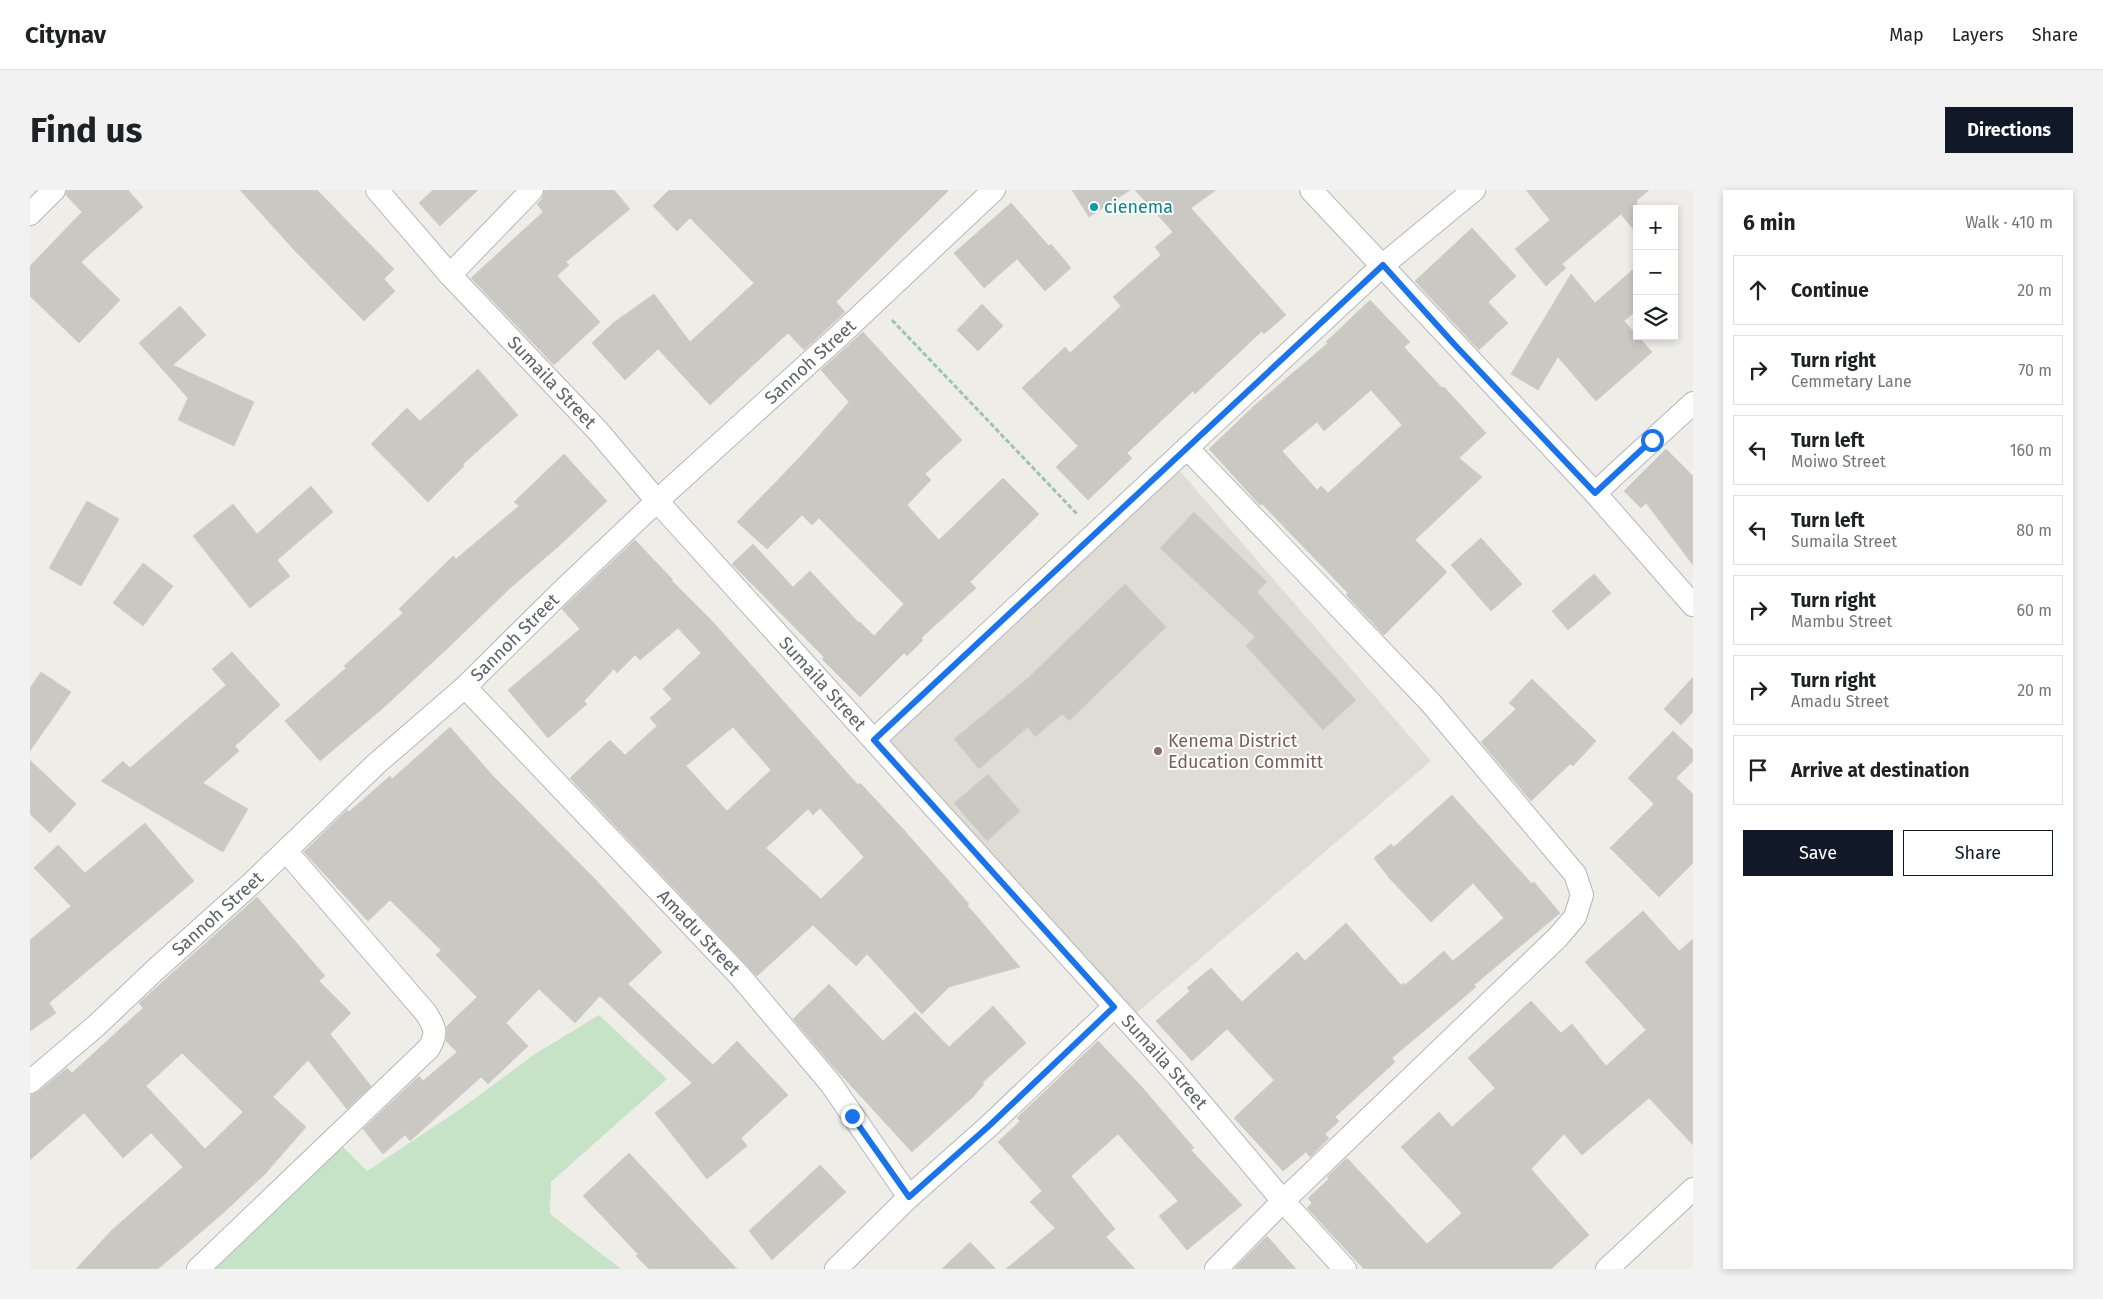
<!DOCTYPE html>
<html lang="en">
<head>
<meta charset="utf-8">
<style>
	:root { --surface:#fff; --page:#f2f2f2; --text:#202124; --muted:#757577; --line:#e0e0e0; --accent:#111827 }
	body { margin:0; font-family:"Fira Sans",sans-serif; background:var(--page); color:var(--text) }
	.controls { position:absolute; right:15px; top:15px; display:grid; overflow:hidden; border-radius:0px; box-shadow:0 2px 8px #0003 }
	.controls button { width:45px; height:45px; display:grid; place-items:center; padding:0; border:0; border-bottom:1px solid var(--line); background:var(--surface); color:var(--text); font:25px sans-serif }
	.stop { position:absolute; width:15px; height:15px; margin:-11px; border:4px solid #1a73e8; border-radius:50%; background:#fff }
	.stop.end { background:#1a73e8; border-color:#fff; box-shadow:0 1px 5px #0008 }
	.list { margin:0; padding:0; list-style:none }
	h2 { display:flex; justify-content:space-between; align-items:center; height:65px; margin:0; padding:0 20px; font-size:21px }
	h2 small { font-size:16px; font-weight:400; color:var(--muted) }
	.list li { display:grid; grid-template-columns:32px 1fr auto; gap:15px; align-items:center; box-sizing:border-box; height:70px; margin:0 10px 10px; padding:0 10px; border:1px solid var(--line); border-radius:0px }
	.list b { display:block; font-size:19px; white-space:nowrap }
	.list p { margin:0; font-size:16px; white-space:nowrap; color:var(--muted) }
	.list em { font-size:16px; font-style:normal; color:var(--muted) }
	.actions { display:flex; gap:10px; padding:15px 20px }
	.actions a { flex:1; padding:11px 0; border:1px solid var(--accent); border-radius:0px; text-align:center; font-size:18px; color:var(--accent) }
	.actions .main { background:var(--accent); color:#fff }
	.icon { flex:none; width:28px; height:28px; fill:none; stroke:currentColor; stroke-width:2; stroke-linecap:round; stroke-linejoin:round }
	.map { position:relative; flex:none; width:1663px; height:1079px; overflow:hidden; border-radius:0px }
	header { display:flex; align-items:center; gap:30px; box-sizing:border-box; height:70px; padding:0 25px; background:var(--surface); border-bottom:1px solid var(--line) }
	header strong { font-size:24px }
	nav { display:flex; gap:28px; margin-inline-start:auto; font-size:18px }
	.intro { display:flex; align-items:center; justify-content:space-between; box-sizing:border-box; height:120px; padding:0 30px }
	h1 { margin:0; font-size:35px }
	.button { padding:12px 22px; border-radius:0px; background:var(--accent); color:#fff; font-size:18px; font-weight:700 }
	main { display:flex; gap:30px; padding:0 30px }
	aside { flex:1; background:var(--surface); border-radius:0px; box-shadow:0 2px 8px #0003 }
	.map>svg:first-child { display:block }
</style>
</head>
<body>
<header>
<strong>Citynav</strong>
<nav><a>Map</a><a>Layers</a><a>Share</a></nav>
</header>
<div class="intro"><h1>Find us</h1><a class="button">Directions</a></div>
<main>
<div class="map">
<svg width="1663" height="1079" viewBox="0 0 1663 1079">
	<rect width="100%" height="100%" fill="#eeede7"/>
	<path fill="#dedcd5" d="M1148 279 1401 571 1102 827 854 551 995 425Z"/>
	<path fill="#c7e3c7" d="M569 825 637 889 521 992 520 1024 591 1079H184L310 954 337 981 429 920 505 864Z"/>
	<path fill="#cac8c3" stroke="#d3cfc6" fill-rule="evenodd" d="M37 0H98L113 17 51 72 90 110 49 153 0 106V76L52 22 36 5Z
		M210 0H287L364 79 354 89 365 101 334 131 266 62Z
		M403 0H448L410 36 389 13Z
		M515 0H584L600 19 536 72 539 75 527 86 570 132 524 175 441 88 513 22 507 14 512 9Z
		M639 0H919L806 112 815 122 774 160 758 143 680 215 628 159 595 190 562 153 583 133 624 104 660 152 724 93 660 28 647 41 623 16Z
		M1042 0H1100L1059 27Z
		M1105 0H1186L1161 18 1256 125 1234 144 1232 141 1165 204 1163 201 1097 263 1102 268 1058 310 1026 277 1048 256 992 198 1035 157 1040 163 1091 116 1083 107 1131 65 1125 57 1143 42Z
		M1496 0H1619L1607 10V44L1591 24 1532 74 1536 78 1516 96 1485 59 1520 30Z
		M981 13 1019 56 1021 54 1041 78 1015 101 987 69 954 98 924 63Z
		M1442 38 1486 86 1458 112 1478 133 1449 160 1385 91Z
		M1607 76V120L1594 131 1622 162 1566 211 1528 167 1508 200 1481 184 1541 84 1565 113Z
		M1340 110 1380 152 1374 157 1412 198 1414 197 1456 243 1429 268 1452 287 1385 350 1417 382 1354 445 1316 405 1318 403 1232 314 1230 315 1179 259 1224 216 1298 153 1296 152ZM1341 200 1372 235 1298 303 1291 296 1287 300 1252 261 1287 232 1294 241Z
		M952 114 973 136 948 161 927 140Z
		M150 116 176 145 143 175 224 212 204 256 148 230 158 208 109 153Z
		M833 142 932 250 895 284 901 290 877 315 909 350 973 288 1009 324 940 392 946 398 891 448 893 450 877 466 874 463 830 507 792 469 794 467 702 374 723 354 763 397 780 381 829 433 830 432 844 446 874 414 789 328 782 335 772 325 737 359 707 332 771 266 819 212 791 180Z
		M448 179 488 225 433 274 434 276 398 312 341 254 377 218 390 231Z
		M1636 259 1663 286V375L1616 313 1611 318 1594 301Z
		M534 264 577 311 530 355 478 400 420 456 352 519 290 571 255 531 316 478 314 476 373 423 369 419 423 366 426 369 489 316 484 312Z
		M281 296 303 322 247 370 260 386 220 418 163 346 203 314 227 344Z
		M57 311 89 329 51 396 19 378Z
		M1164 322 1237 392 1227 402 1326 510 1293 540 1216 456 1225 447 1130 358Z
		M1451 348 1492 394 1461 421 1421 375Z
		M605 350 643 390 642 391 682 431 828 595 830 593 874 640 939 714 937 715 990 777 919 797 892 824 837 764 826 776 783 735 727 786 540 588 580 550 595 565 627 536 620 528 642 509 633 499 671 463 648 438 610 470 605 465 587 483 584 479 554 511 557 514 518 548 478 500 550 439 532 419ZM703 537 741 580 697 621 656 576ZM790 618 834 667 791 709 736 658 778 619 783 625Z
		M113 373 143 396 113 436 83 413Z
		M1564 384 1581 403 1538 440 1522 421Z
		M1095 394 1136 437 1039 531 1032 524 1005 547 998 537 949 579 924 549 998 488Z
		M202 462 250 515 205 556 209 561 173 593 218 619 193 662 71 591 93 571 100 578 196 495 182 479Z
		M11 482 41 502 0 561V498Z
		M1663 487V522L1651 535 1634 519Z
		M1502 489 1566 551 1543 576 1540 574 1501 611 1451 552 1486 519 1479 513Z
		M420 537 463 586 563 687 632 762 598 794 683 875 707 851 758 905 711 948 717 956 677 989 625 923 662 893 570 806 545 833 509 799 476 833 498 856 458 894 451 887 380 951 375 945 353 964 333 939 389 886 393 891 427 862 416 851 417 836 447 807 406 765 411 760 360 710 338 731 274 662 317 620 319 622 360 586 362 589Z
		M1643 541 1663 560V571L1646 588 1663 604V673L1629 707 1580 658 1624 614 1598 588Z
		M0 570 46 614 20 643 0 624Z
		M958 584 990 621 957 651 924 613Z
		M1422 605 1502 694 1504 692 1530 723 1444 795 1446 797 1362 868 1365 872 1305 927 1309 931 1295 944 1299 948 1280 967 1276 962 1253 981 1204 928 1244 890 1197 839 1162 871 1126 831 1160 801 1157 798 1181 778 1212 812 1267 762 1275 771 1316 733 1371 795 1374 793 1375 795 1414 761 1423 771 1474 728 1443 693 1401 732 1360 689 1344 668 1361 654 1364 657Z
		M115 633 164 691 19 813 26 823 0 841V750L41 716 4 678 28 655 55 683Z
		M227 707 295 786 289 791 321 823 300 844 341 896 317 919 278 870 243 907 276 937 235 984 192 1024 128 1079H46L81 1041 153 977 121 943 93 968 54 923 0 970V905L8 902 37 878 42 883 113 818 109 813ZM152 863 213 922 175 959 116 896Z
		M1613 721 1649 761 1663 749V955L1619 908 1552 965 1534 944 1501 979 1559 1045 1521 1079H1334L1277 1018 1282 1013 1278 1008 1299 989 1297 987 1317 968 1397 1054 1432 1023 1371 957 1409 922 1422 937 1465 898 1438 868 1501 811 1531 843 1542 834 1576 876 1616 840 1555 772Z
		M799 794 853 851 885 822 919 857 963 816 996 853 952 893 954 894 943 907 882 962 801 874 763 829Z
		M1068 851 1111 896 1164 958 1161 960 1212 1015 1157 1060 1129 1026 1148 1011 1088 944 1041 986 1085 1039 1076 1047 1105 1079H976L1025 1038 1000 1012 1012 1001 968 952 990 931 987 928Z
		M599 963 707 1079H619L606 1066 608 1064 553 1006Z
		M790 975 816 1002 742 1070 719 1041Z
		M1237 1046 1266 1079H1204Z
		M940 1052 966 1079H912Z"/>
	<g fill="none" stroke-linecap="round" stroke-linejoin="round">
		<defs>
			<g id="street">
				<path id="s1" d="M347 0 420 85 568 241 627 311 1147 885 1253 1011 1315 1079"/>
				<path d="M1281 0 1565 303 1663 415"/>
				<path d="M0 24 24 0"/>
				<path d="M420 85 502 0"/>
				<path d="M1157 258 1400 512 1545 684 1552 705 1545 727 1528 747 1253 1011 1186 1079"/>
				<path d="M1565 303 1663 213"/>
				<path id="s2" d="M435 497 710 786 801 894 879 1007"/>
				<path d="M844 550 1353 75 1444 0"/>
				<path id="s3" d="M0 892 67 835 125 780 221 694 346 574 435 497 532 401 627 311 811 144 964 0"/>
				<path d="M168 1079 399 858C408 842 405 838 396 823L256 661"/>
				<path d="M806 1079 879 1007 960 935 1084 817"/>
				<path d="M1577 1079 1663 999"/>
			</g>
		</defs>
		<use href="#street" stroke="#b4b6ba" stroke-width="24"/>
		<path stroke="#a0c3ab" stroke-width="3" stroke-dasharray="5 2.5" stroke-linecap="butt" d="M862 130 1047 324"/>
		<use href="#street" stroke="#fff" stroke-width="22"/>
	</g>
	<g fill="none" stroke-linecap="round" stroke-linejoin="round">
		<path stroke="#1a73e8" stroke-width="6" d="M822 926 879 1007 960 935 1084 817 844 550 1353 75 1424 154 1565 303 1622 250"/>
	</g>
	<circle fill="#0f9aa8" stroke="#fff" stroke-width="2" cx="1064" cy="17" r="5"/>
	<circle fill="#8d6e63" stroke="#fff" stroke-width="2" cx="1128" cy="561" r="5"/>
	<g text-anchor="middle" stroke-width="4" stroke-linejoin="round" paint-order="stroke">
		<g font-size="18" fill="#0d838f" stroke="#fff" text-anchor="start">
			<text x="1074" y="23">cienema</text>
		</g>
		<g font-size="18" fill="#5e6165" stroke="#fff">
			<text dy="6" stroke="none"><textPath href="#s3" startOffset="1062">Sannoh Street</textPath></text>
			<text dy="6" stroke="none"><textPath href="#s1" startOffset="260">Sumaila Street</textPath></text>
			<text dy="6" stroke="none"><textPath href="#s3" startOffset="658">Sannoh Street</textPath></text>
			<text dy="6" stroke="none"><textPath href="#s1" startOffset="665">Sumaila Street</textPath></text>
			<text dy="6" stroke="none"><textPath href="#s3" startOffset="252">Sannoh Street</textPath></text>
			<text dy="6" stroke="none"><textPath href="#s2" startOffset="339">Amadu Street</textPath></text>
			<text dy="6" stroke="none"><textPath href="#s1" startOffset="1175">Sumaila Street</textPath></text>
		</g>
		<g font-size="18" fill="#785e54" stroke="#fff" text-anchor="start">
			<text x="1138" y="557">Kenema District<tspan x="1138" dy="21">Education Committ</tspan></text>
		</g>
	</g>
</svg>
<div class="controls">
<button>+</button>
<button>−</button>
<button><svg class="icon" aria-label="layers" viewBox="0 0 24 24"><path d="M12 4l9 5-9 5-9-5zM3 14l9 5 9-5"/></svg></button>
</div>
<div class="stop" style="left:1622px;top:250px"></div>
<div class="stop end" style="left:822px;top:926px"></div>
</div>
<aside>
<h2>6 min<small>Walk · 410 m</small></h2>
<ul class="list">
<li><svg class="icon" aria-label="ahead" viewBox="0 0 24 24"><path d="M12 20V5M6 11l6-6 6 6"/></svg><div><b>Continue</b></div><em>20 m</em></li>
<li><svg class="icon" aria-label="right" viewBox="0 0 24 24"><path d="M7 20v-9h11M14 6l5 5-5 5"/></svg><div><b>Turn right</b><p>Cemmetary Lane</p></div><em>70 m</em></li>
<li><svg class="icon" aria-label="left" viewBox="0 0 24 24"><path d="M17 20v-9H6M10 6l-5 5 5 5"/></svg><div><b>Turn left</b><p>Moiwo Street</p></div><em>160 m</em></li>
<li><svg class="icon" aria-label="left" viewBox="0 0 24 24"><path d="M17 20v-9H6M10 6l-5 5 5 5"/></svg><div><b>Turn left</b><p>Sumaila Street</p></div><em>80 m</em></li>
<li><svg class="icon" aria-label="right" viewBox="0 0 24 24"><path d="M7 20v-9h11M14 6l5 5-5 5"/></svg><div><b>Turn right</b><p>Mambu Street</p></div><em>60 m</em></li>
<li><svg class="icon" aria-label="right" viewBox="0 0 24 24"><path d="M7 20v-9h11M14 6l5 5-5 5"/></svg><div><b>Turn right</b><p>Amadu Street</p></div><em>20 m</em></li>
<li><svg class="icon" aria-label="arrive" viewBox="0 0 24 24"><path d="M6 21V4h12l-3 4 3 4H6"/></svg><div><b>Arrive at destination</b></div></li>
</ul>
<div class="actions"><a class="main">Save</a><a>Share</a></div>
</aside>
</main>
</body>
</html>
